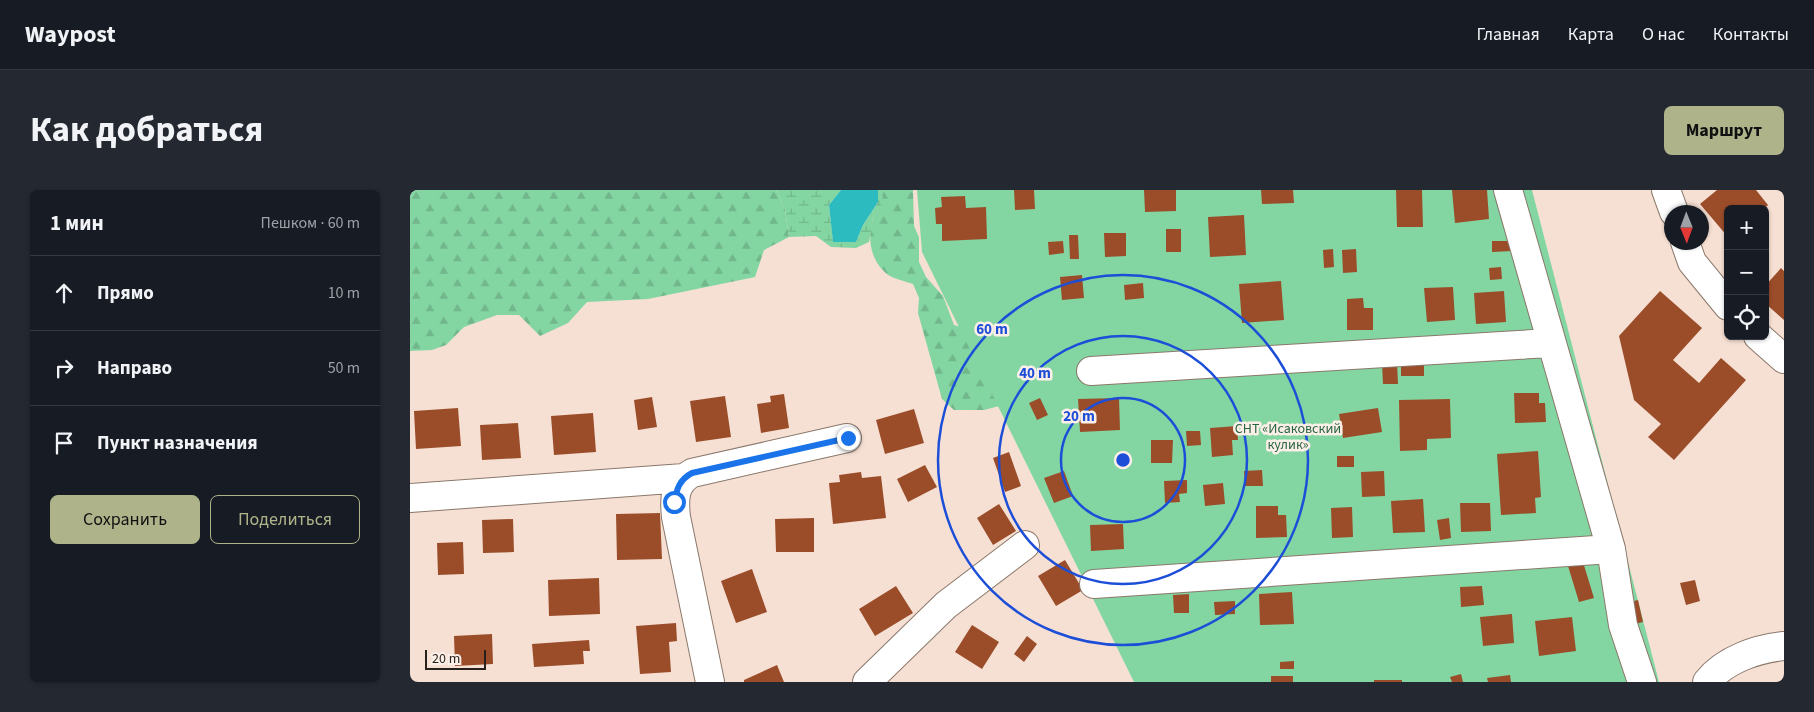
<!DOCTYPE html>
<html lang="ru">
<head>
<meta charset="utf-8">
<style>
	:root { --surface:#171b24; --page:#242831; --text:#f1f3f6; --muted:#9ea1a6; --line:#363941; --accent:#aeb38a }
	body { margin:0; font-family:"Source Sans 3",sans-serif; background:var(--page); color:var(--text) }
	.controls { position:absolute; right:15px; top:15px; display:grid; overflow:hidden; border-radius:8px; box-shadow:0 1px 4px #0004 }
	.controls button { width:45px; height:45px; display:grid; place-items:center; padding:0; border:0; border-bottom:1px solid var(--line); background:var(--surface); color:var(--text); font:25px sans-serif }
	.compass { position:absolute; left:1254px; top:15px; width:45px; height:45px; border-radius:50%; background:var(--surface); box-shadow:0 1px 4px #0004; rotate:179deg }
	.scale { position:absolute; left:15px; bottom:12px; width:61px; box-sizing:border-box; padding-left:5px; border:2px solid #27201b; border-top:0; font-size:14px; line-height:18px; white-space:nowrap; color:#27201b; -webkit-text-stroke:4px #fcefe7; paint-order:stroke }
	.stop { position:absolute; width:15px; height:15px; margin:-11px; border:4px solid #1a73e8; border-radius:50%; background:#fff }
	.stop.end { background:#1a73e8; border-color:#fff; box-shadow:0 1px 5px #0008 }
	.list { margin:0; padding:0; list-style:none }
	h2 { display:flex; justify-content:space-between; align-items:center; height:65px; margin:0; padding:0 20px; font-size:21px }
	h2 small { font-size:16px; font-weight:400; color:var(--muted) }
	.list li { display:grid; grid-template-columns:32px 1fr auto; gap:15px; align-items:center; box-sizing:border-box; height:75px; padding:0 20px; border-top:1px solid var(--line) }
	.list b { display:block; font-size:19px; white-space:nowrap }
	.list em { font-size:16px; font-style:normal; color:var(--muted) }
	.actions { display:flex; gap:10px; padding:15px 20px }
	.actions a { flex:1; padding:11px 0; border:1px solid var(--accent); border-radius:8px; text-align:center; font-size:18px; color:var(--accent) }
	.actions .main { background:var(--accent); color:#111 }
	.icon { flex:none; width:28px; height:28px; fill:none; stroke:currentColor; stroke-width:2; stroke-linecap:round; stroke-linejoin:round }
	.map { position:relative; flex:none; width:1374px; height:492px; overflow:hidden; border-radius:8px }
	header { display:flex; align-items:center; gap:30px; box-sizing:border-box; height:70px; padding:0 25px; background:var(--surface); border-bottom:1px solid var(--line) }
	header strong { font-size:24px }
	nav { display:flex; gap:28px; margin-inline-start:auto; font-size:18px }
	.intro { display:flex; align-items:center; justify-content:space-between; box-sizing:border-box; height:120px; padding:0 30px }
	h1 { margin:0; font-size:35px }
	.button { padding:12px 22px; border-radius:8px; background:var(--accent); color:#111; font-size:18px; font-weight:700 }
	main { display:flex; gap:30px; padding:0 30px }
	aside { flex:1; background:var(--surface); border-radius:8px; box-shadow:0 1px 4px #0004 }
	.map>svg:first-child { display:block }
</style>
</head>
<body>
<header>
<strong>Waypost</strong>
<nav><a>Главная</a><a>Карта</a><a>О нас</a><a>Контакты</a></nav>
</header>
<div class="intro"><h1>Как добраться</h1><a class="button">Маршрут</a></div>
<main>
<aside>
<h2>1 мин<small>Пешком · 60 m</small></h2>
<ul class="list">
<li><svg class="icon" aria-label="ahead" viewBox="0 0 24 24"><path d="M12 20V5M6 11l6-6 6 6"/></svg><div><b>Прямо</b></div><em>10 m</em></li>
<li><svg class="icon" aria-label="right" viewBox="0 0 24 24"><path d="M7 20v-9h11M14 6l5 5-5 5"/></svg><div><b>Направо</b></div><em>50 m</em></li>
<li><svg class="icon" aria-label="arrive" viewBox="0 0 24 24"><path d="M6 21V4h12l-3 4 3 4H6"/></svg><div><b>Пункт назначения</b></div></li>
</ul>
<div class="actions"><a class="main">Сохранить</a><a>Поделиться</a></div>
</aside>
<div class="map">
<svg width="1374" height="492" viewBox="0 0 1374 492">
	<defs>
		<pattern id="forest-firs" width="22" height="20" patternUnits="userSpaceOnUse" patternTransform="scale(1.25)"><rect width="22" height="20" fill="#83d6a2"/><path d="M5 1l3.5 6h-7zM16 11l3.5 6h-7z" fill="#71b78b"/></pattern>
		<pattern id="wetland-marsh" width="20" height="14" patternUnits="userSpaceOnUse" patternTransform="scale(1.25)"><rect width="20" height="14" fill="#83d6a2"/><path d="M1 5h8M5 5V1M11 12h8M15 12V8" fill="none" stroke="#71b78b"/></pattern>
	</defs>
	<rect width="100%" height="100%" fill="#f6e0d3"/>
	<path fill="url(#forest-firs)" d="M0 0H366L375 19 379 47 354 60 345 87 238 109 177 112 158 133 130 146 109 125H87L54 137 36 155 22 160 0 161Z
		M472 0H503L504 36 509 47V72L516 87 533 106 544 135 561 140 597 214 574 220H544L532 209 508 123 509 108 503 94C495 91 483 89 477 84 460 70 457 48 463 29 467 16 473 17 472 0Z"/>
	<path fill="url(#wetland-marsh)" d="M366 0H431L419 15 423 51 446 52 453 35 468 12V0H472L473 12 463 28 459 52 446 58 421 57 406 46 379 47 375 19Z"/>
	<path fill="#83d6a2" d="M507 0H1122L1249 492H724L512 62Z"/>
	<path fill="#2cbcc0" d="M431 0H468V12L453 35 446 52H423L419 15Z"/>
	<path fill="#9b4d2a" d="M604 0H624L625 19 605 20Z
		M734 0H766V21L735 22Z
		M851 0H883L884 13 852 14Z
		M986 0H1012L1013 37H987Z
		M1042 0H1077L1079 29 1045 33Z
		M1307 0H1346L1358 15 1354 19H1318V47L1290 14Z
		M555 6 556 18 576 17 577 49 532 51V34H526L525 18 532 17 531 7Z
		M834 25 836 65 800 67 798 27Z
		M756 39H771V62H756Z
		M694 43H716V66L695 67Z
		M659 45H668L669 69H660Z
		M653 51 654 63 639 65 638 52Z
		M1082 51H1103V61L1082 62Z
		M923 59 924 77 914 78 913 60Z
		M946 59 947 82 933 83 932 60Z
		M1091 77 1092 89 1080 90 1079 78Z
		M1371 78 1374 81V130L1355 113V96Z
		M672 85 674 108 652 110 650 87Z
		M871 91 874 130 832 133 829 94Z
		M733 93 734 108 715 110 714 95Z
		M1043 97 1045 130 1017 132 1014 98Z
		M1094 101 1096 132 1066 134 1064 103Z
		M1250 101 1292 138 1263 170 1289 193 1311 168 1336 190 1264 270 1238 247 1251 234 1224 210 1209 146Z
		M953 108 954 118H963V140H937V109Z
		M987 172 988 194H973L972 173Z
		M1014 175V186H991V176Z
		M1104 203H1129V213H1135L1136 232 1105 233Z
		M374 204 379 238 351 243 347 214 361 212 360 206Z
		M315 206 321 247 286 252 280 211Z
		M242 207 247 237 228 240 224 210Z
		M630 208 638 225 627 230 619 213Z
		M709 208 710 240 670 242 668 209Z
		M1040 209 1041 248 1017 249V260L990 261 989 210Z
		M48 218 51 256 6 259 4 221Z
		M968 218 972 242 933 248 929 224Z
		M504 219 514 253 475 264 466 230Z
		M183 223 186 262 144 265 141 226Z
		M108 233 111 268 72 270 70 235Z
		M827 236 828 250H822L823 265 802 267 800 238Z
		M776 241H790L791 255 777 256Z
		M741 250H763L762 273H741Z
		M1128 261 1131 307 1125 308 1126 323 1091 325 1087 264Z
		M599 262 611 296 595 302 583 268Z
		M927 266H944V277H927Z
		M515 275 527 297 498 312 487 289Z
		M852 280 853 296H835L834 281Z
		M654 281 663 306 644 313 634 288Z
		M974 281 975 306 952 307 951 282Z
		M451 282 452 288 471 286 476 328 423 334 419 293 430 292 429 285Z
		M777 290V303L769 304 770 312 755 313 754 291Z
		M813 293 815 314 795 316 793 295Z
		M1013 309 1015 342 983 343 981 311Z
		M1050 313H1080L1081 341 1051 342Z
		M589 314 606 341 583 355 567 328Z
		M846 316H868V325H876L877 347 846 348Z
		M942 317 943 347 922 348 921 318Z
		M250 323 252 369 207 370 206 324Z
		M404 328V362H366L365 329Z
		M1039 328 1041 348 1030 350 1027 330Z
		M103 329 104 362 73 363 72 330Z
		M713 334 714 359 681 361 680 335Z
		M53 352 54 384 28 385 27 353Z
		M655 370 673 400 646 416 628 386Z
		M1173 372 1184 408 1169 412 1158 376Z
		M342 379 357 422 326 433 311 391Z
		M189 388 190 424 139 426 138 390Z
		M1285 390 1290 411 1276 415 1270 393Z
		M486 396 503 423 465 446 449 419Z
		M1072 396 1074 415 1051 417 1050 397Z
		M882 402 884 434 850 435 849 404Z
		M779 404V423H764L763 405Z
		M1228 410 1233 432 1221 435 1216 413Z
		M825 411V424L805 425 804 412Z
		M1102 424 1104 453 1073 456 1070 427Z
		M1162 427 1166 461 1129 466 1125 431Z
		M266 433 267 451 259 452 261 482 230 484 226 436Z
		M562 435 589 452 572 479 545 462Z
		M82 444 83 474 45 476 44 446Z
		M617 446 627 454 614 472 604 464Z
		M179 450 180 461H173L174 474 124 477 122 454Z
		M884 471V479H870V472Z
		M367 475 374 492H334V490Z
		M1051 484 1053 492H1042L1040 487Z
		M1100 485 1101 492H1078L1077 488Z
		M861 486H883V492H861Z
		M964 490H992V492H964Z"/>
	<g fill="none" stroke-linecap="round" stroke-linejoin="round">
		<defs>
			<path id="minor" d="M1098 0 1201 359 1213 435 1232 492
				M1256 0 1264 22
				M1275 52 1282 72 1318 116
				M1348 146 1374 169
				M681 181 1140 153
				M0 308 274 288
				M684 394 1201 359
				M300 492 266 327C264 309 264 293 282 283L437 248
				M457 492 536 415 615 355
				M1297 492C1315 469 1347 459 1374 456"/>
		</defs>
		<use href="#minor" stroke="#8a786b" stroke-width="30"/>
		<use href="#minor" stroke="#fff" stroke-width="28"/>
	</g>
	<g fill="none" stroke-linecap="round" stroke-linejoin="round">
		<path stroke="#1a73e8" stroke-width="6" d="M264 312C267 299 269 290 282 283L438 248"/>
	</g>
	<g fill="none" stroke="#1d4ed8" stroke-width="2.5">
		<circle cx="713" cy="270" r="62"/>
		<circle cx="713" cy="270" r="124"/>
		<circle cx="713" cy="270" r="185"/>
	</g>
	<g text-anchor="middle" stroke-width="5" stroke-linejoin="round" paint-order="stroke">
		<g font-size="14" fill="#276542" stroke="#fcefe7">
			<text x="878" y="243">СНТ «Исаковский<tspan x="878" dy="16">кулик»</tspan></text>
		</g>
	</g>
	<circle cx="713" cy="270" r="8" fill="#1d4ed8" stroke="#fcefe7" stroke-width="2.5"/>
	<g font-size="15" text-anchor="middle" font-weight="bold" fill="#1d4ed8" stroke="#fcefe7" stroke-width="5" stroke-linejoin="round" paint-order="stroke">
		<text x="582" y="144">60 m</text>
		<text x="625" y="188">40 m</text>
		<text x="669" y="231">20 m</text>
	</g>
</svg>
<div class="controls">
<button>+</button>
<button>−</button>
<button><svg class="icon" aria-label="locate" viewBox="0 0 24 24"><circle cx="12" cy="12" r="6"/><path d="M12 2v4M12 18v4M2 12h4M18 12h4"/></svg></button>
</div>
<svg class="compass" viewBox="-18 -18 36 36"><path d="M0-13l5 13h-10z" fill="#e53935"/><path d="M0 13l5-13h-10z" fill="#9ea1a6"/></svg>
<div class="scale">20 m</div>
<div class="stop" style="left:264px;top:312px"></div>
<div class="stop end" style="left:438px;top:248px"></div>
</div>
</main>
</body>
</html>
